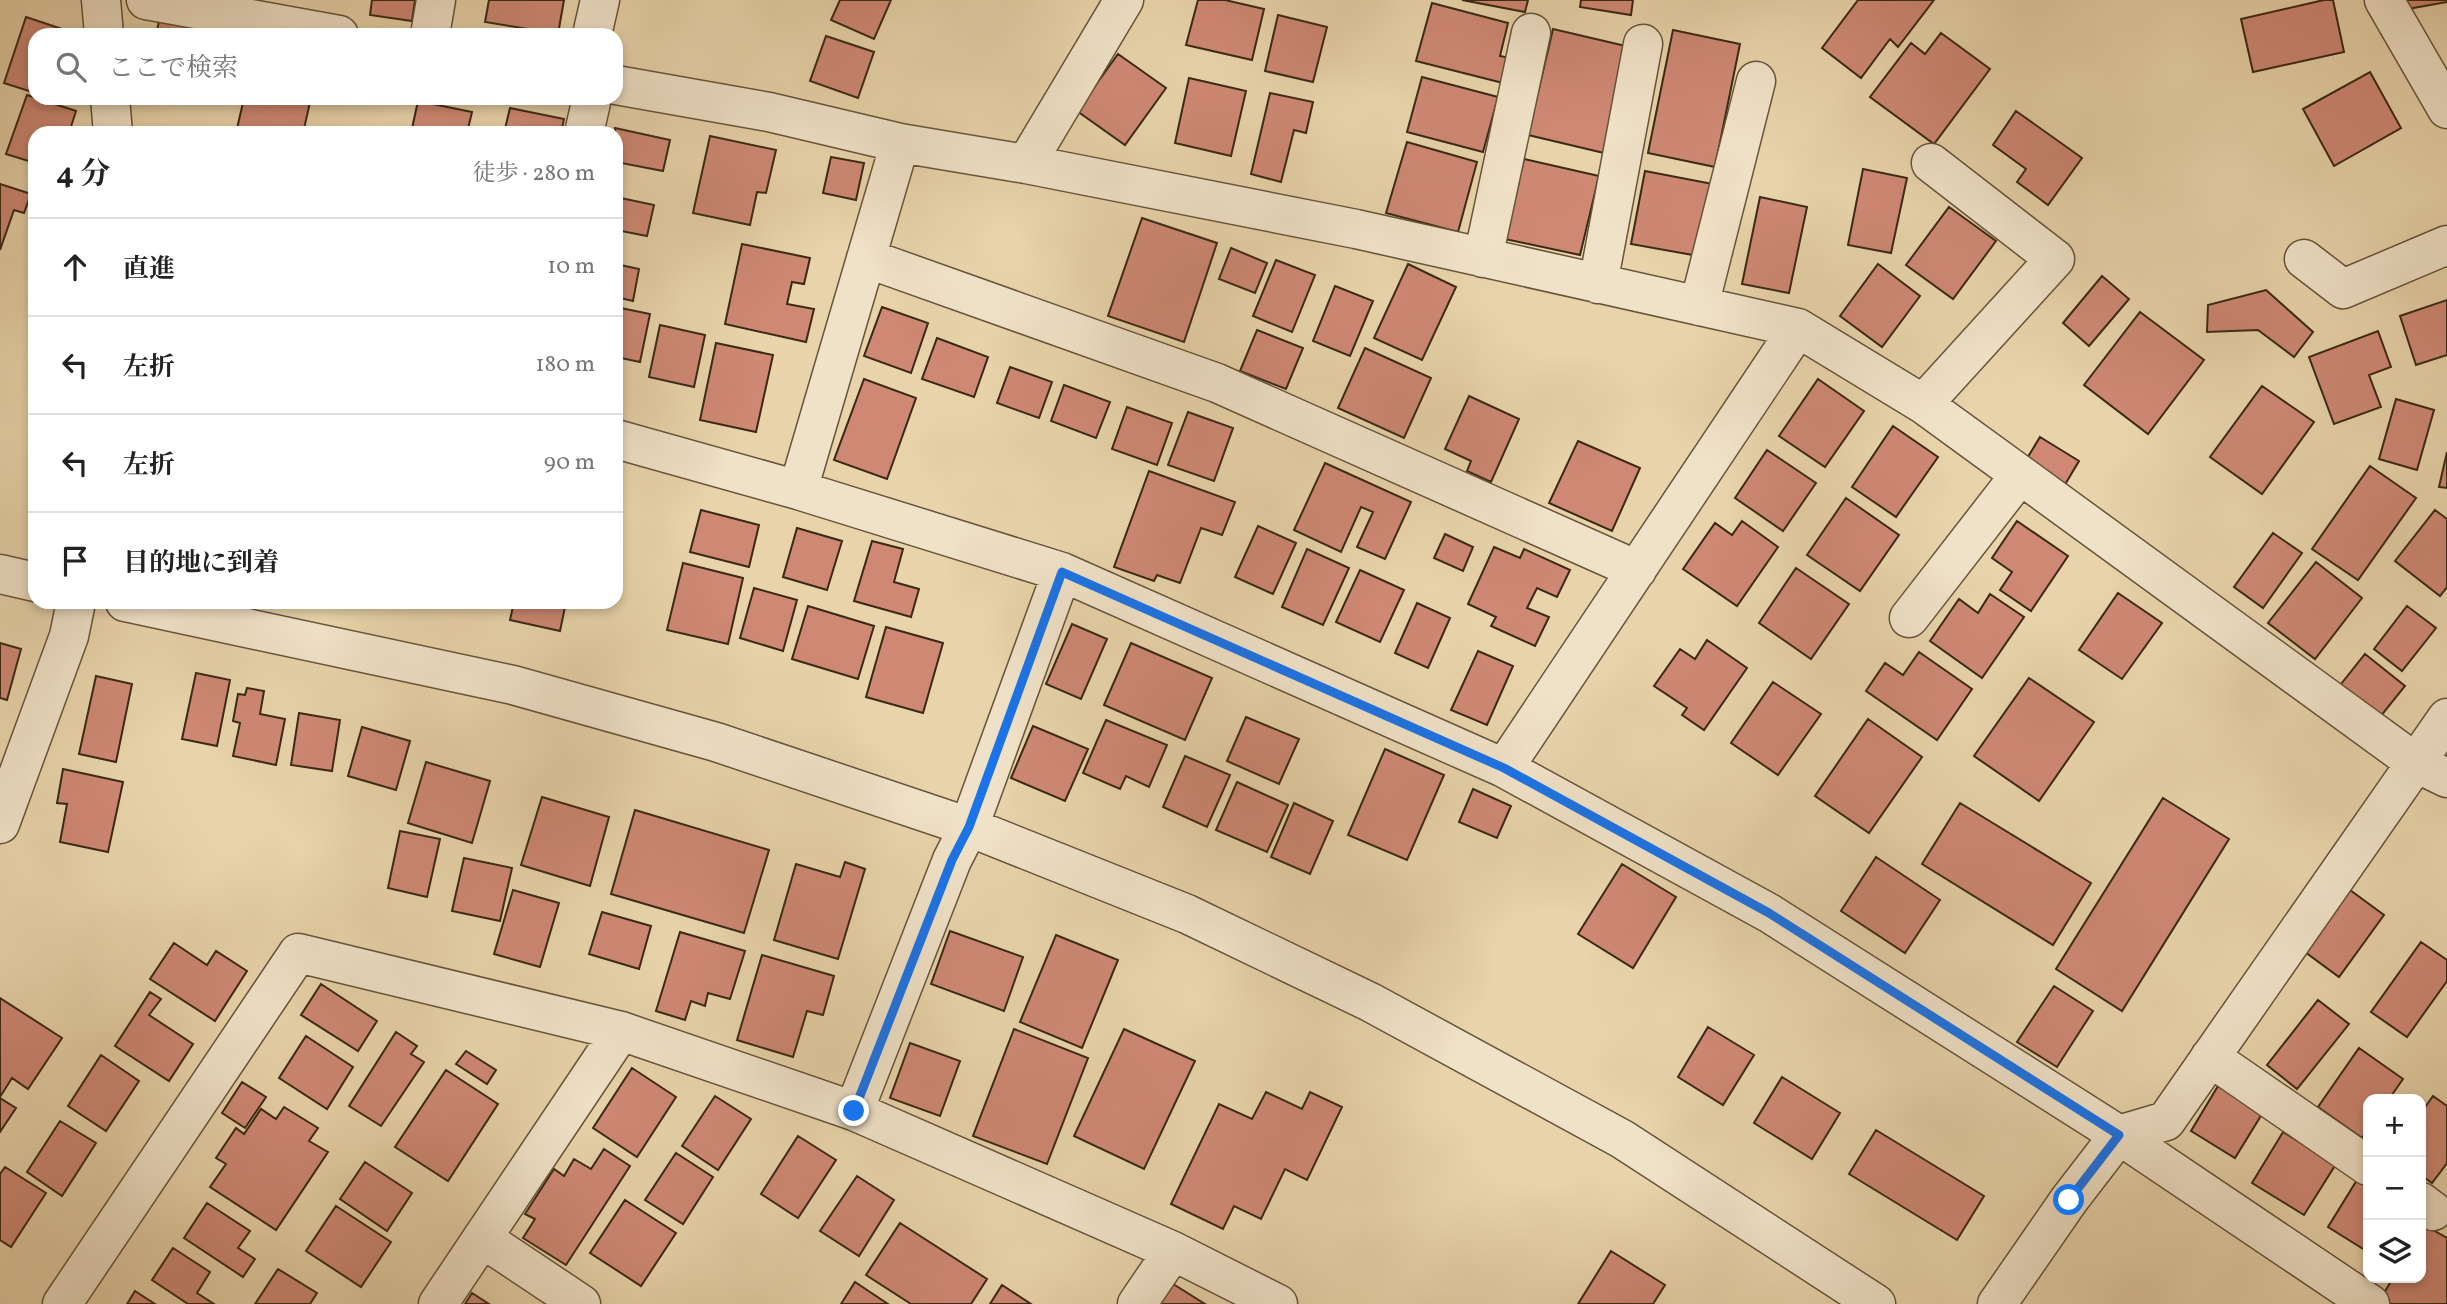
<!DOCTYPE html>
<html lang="ja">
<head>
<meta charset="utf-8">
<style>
	:root { --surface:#fff; --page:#f2f2f2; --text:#222; --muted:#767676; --line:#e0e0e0 }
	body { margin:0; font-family:Vollkorn,"Noto Serif JP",serif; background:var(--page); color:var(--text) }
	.controls { position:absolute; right:21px; bottom:21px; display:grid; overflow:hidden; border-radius:14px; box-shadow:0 4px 10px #0003 }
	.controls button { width:63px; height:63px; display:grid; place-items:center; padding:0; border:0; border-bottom:2px solid var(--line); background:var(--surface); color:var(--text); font:35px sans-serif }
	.stop { position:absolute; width:21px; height:21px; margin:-16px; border:5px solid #1a73e8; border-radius:50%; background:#fff }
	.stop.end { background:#1a73e8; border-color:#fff; box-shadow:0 2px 7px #0008 }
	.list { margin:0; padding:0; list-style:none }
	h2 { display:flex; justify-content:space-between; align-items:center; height:91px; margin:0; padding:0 28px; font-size:30px }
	h2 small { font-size:23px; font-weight:400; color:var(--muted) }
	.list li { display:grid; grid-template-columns:46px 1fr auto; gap:21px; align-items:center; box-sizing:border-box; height:98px; padding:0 28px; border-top:2px solid var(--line) }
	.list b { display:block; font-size:26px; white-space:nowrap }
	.list em { font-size:23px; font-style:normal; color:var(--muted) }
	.icon { flex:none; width:38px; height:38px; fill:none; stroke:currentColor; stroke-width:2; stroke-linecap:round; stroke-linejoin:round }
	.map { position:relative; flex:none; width:2447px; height:1304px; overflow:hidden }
	.search { position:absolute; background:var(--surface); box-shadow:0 4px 10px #0003; left:28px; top:28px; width:595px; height:77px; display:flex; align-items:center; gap:18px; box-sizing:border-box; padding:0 24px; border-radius:21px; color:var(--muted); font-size:26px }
	.panel { position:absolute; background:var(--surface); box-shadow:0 4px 10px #0003; left:28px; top:126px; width:595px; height:483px; border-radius:21px }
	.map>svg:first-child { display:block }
</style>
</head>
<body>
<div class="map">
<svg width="2447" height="1304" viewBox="0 0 2447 1304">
	<rect width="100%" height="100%" fill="#e8d3aa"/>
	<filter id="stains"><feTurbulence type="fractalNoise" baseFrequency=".00286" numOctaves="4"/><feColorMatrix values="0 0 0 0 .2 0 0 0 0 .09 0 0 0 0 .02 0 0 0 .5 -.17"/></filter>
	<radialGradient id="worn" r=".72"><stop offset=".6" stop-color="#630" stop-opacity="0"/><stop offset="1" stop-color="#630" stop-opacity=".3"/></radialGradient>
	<path fill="#ce8874" stroke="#3a2914" stroke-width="2" d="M372 0H415L412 21 370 15Z
		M489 0H564L558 34 485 22Z
		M840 0H891L874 39 831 20Z
		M1198 0H1225L1264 9 1252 60 1186 45Z
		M1462 0H1528L1525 12Z
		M1581 0H1633L1631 15 1580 7Z
		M1858 0H1934L1898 47 1890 39 1861 78 1822 48Z
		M2324 0H2333L2344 52 2253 72 2241 19Z
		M2400 0H2447V2L2402 10Z
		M1432 3 1508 23 1500 56 1510 58 1503 83 1416 61Z
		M1278 15 1327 27 1313 82 1265 71Z
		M26 17 71 32 70 35H35V93L4 83Z
		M159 21 226 35H156Z
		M1553 29 1630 47 1604 153 1528 135Z
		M1673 30 1740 44 1715 167 1648 153Z
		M1941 33 1990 69 1934 144 1870 97 1911 43 1925 54Z
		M826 36 874 52 858 98 810 81Z
		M1118 54 1166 88 1125 145 1077 111Z
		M2370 72 2401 128 2334 166 2303 109Z
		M1422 77 1498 97 1483 152 1407 132Z
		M1189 78 1246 91 1231 156 1175 143Z
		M1270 93 1313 102 1306 133 1294 130 1281 182 1251 174Z
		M27 95 76 111 69 133H35V163L6 154Z
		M244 98H311L303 133H236Z
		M418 101 472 112 467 133H411Z
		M510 108 564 119 561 133H504Z
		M2016 111 2082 158 2048 205 2017 182 2026 169 1993 145Z
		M615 128 670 140 663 171 616 162Z
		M710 136 776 150 766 193 757 192 750 225 693 213Z
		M1407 142 1477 162 1458 232 1386 213Z
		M831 157 864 163 856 200 823 193Z
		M1524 159 1599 176 1580 255 1505 239Z
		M1863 169 1907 178 1891 253 1848 245Z
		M1645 171 1718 185 1704 257 1631 244Z
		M0 184 31 194 24 213 14 210 0 250Z
		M616 197 654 205 647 236 616 230Z
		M1760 197 1807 207 1789 293 1742 284Z
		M1949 207 1996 241 1953 299 1906 265Z
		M1142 218 1217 243 1184 342 1108 316Z
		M742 244 810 258 804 284 792 282 787 304 814 309 806 342 725 324Z
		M1231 248 1267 263 1255 293 1219 279Z
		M1276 260 1315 275 1292 332 1253 316Z
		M616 264 639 269 633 301 616 297Z
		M1408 264 1456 287 1422 360 1374 338Z
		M1878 264 1920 296 1882 347 1840 316Z
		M2102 276 2129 299 2089 346 2063 323Z
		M1335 286 1373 301 1350 356 1313 341Z
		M2266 290 2313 332 2294 357 2258 330 2207 332 2208 305Z
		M2447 300V355L2416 365 2400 316Z
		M616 307 650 314 640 362 616 357Z
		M882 307 928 323 911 373 864 356Z
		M2140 312 2204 360 2148 434 2084 385Z
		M660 325 705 335 694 387 649 377Z
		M1257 330 1303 348 1286 389 1240 371Z
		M2378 331 2391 367 2369 375 2381 407 2334 424 2309 357Z
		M937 338 988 357 974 397 922 379Z
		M716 343 773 355 756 432 700 420Z
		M1365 348 1431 378 1404 438 1338 408Z
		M1010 367 1052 382 1039 418 997 403Z
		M864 379 916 398 887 479 834 460Z
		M1818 379 1864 411 1825 467 1779 436Z
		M1064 385 1110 402 1096 438 1051 421Z
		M2262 386 2314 422 2262 494 2210 457Z
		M1469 396 1519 419 1491 482 1467 471 1471 461 1445 449Z
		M2396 399 2434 410 2417 470 2379 459Z
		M1127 407 1172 423 1157 465 1112 449Z
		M1188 412 1233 428 1214 481 1168 465Z
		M1893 426 1938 457 1896 517 1852 487Z
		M2040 437 2079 461 2060 493 2020 470Z
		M1578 441 1640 468 1612 531 1549 503Z
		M1767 450 1816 483 1783 531 1735 498Z
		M2447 452V488L2439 487Z
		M1325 463 1411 502 1385 559 1357 547 1373 512 1361 507 1341 552 1294 530Z
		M2370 466 2416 498 2358 580 2312 549Z
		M1149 471 1235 502 1222 535 1201 528 1180 583 1157 575 1154 581 1114 567Z
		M1846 498 1899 535 1860 591 1807 555Z
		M701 510 759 525 749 567 690 552Z
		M2435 510 2447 519V587L2440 596 2395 561Z
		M1742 521 1778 547 1737 606 1683 569 1715 523 1732 535Z
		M2017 521 2068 556 2031 611 2000 590 2012 572 1992 558Z
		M1258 526 1296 543 1273 594 1235 577Z
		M797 528 842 541 827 590 783 577Z
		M2273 533 2302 553 2263 608 2234 587Z
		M1445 534 1473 547 1463 571 1434 558Z
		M872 541 903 549 894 582 919 589 911 617 854 601Z
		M1494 547 1520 558 1524 549 1570 570 1557 597 1537 588 1527 608 1549 617 1535 646 1491 626 1496 617 1468 604Z
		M1307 549 1349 568 1323 625 1282 607Z
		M2316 562 2362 598 2315 659 2268 623Z
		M683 563 743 578 728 644 667 630Z
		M1796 568 1849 604 1811 659 1759 623Z
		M1360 570 1404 590 1380 642 1336 622Z
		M754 588 797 600 783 651 740 638Z
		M2118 593 2162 623 2122 679 2079 650Z
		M1990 594 2024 617 1982 678 1930 641 1959 599 1978 613Z
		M432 602H454L453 607Z
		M514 602H566L560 631 510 620Z
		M1417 603 1450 618 1428 668 1395 653Z
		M808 606 874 626 858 679 792 659Z
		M2407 606 2436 628 2402 671 2374 649Z
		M1072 624 1107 639 1081 699 1046 684Z
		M886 627 943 643 923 713 866 697Z
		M1707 640 1747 668 1704 730 1682 715 1687 708 1654 686 1680 649 1695 659Z
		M0 643 21 649 7 700 0 698Z
		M1131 643 1212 678 1185 740 1104 705Z
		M1478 651 1513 666 1487 725 1451 710Z
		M1919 652 1972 689 1937 740 1866 691 1885 663 1903 675Z
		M2365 654 2405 686 2376 722 2337 689Z
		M196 673 230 680 217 746 182 739Z
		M96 676 132 684 116 762 79 754Z
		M2029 678 2094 722 2039 801 1974 756Z
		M1773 682 1821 714 1778 775 1731 743Z
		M247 688 264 691 260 714 285 719 276 765 233 756 240 723 233 721 238 694 245 695Z
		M299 713 340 720 332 771 291 765Z
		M1246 717 1299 739 1279 784 1227 761Z
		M1868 719 1922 757 1869 833 1815 796Z
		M1106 720 1167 745 1149 787 1126 776 1120 789 1083 773Z
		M1033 726 1088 749 1065 801 1011 778Z
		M362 727 410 741 396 790 348 776Z
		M1385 749 1444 775 1407 860 1348 835Z
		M1185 756 1230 775 1207 827 1163 807Z
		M426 762 490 781 472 843 408 823Z
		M63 769 123 782 108 852 60 842 67 804 57 803Z
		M1237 782 1288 805 1267 852 1216 830Z
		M1473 789 1511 806 1497 838 1459 822Z
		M542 797 609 817 590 886 521 865Z
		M2163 798 2229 839 2122 1011 2056 969Z
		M1294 803 1333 821 1310 874 1271 857Z
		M1960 803 2091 883 2053 945 1922 864Z
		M635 810 769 850 744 933 611 894Z
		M400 831 440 839 427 897 388 888Z
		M1876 857 1940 900 1905 953 1841 911Z
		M464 858 512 868 500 921 452 911Z
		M845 862 865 869 838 959 774 940 796 864 840 877Z
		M1622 864 1676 897 1633 968 1578 934Z
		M513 890 559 903 540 967 494 954Z
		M2350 890 2384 915 2339 977 2305 952Z
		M602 912 651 926 639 969 589 954Z
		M950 931 1023 957 1004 1011 931 984Z
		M680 932 745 951 730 999 708 993 705 1006 691 1001 685 1020 656 1011Z
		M1056 935 1118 960 1082 1048 1020 1022Z
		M2421 942 2447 960V981L2407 1037 2371 1012Z
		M174 943 207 965 216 951 247 971 215 1021 150 979Z
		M762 955 834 976 823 1015 807 1011 793 1057 737 1040Z
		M321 984 377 1021 358 1051 301 1015Z
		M2054 986 2093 1011 2057 1067 2017 1042Z
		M150 992 161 999 149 1015 193 1044 169 1081 115 1046Z
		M0 998 62 1038 28 1089 12 1078 0 1097Z
		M2318 1000 2349 1024 2297 1089 2267 1065Z
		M1708 1027 1754 1055 1723 1105 1678 1077Z
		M1014 1029 1088 1058 1047 1164 973 1136Z
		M1124 1029 1195 1061 1144 1169 1074 1136Z
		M396 1032 417 1046 411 1054 424 1062 381 1126 349 1106Z
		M306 1036 353 1067 327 1109 279 1078Z
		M910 1043 960 1061 940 1116 890 1098Z
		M2359 1048 2403 1079 2389 1099H2368V1128L2362 1138 2318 1107Z
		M466 1051 496 1070 487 1084 456 1064Z
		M101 1055 139 1081 106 1131 68 1106Z
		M632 1068 676 1097 637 1157 593 1128Z
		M446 1070 498 1104 448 1181 395 1147Z
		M1782 1077 1840 1113 1812 1159 1754 1123Z
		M242 1082 266 1097 245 1128 222 1113Z
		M2218 1086 2262 1114 2235 1158 2191 1131Z
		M1266 1092 1302 1109 1310 1092 1342 1107 1307 1180 1285 1169 1261 1219 1234 1206 1223 1229 1171 1204 1219 1104 1252 1119Z
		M715 1096 751 1119 718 1170 682 1146Z
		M2433 1096 2447 1106V1163L2432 1183 2421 1175V1113Z
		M0 1098 16 1108 0 1132Z
		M284 1107 318 1128 309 1141 328 1152 276 1230 210 1187 226 1164 216 1158 236 1128 244 1134 261 1109 276 1119Z
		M60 1121 96 1143 62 1196 27 1172Z
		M1876 1130 1984 1196 1957 1240 1849 1174Z
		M2283 1132 2336 1164 2304 1215 2252 1183Z
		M798 1136 836 1160 798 1218 761 1194Z
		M604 1149 630 1166 566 1265 523 1238 535 1219 525 1214 554 1169 564 1176 574 1159 591 1169Z
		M676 1153 713 1177 683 1224 645 1200Z
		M365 1162 412 1193 387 1231 340 1199Z
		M5 1167 46 1193 11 1247 0 1240V1174Z
		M857 1176 894 1200 859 1256 820 1231Z
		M2357 1180 2368 1187V1252L2328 1227Z
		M625 1200 676 1233 641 1286 590 1253Z
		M207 1203 250 1231 238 1248 255 1259 243 1277 184 1238Z
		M336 1206 391 1242 361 1287 306 1251Z
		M900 1223 987 1279 971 1304H911L866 1275Z
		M2426 1226 2447 1238V1304H2391L2381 1298 2393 1278H2421V1234Z
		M173 1248 210 1272 197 1293 214 1304H188L152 1280Z
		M1611 1251 1665 1285 1653 1304H1578Z
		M278 1269 317 1293 310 1304H255Z
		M855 1282 888 1304H841Z
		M1170 1282 1205 1304H1155Z
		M1002 1285 1031 1304H990Z
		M135 1291 155 1304H127Z
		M472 1293 489 1304H465Z"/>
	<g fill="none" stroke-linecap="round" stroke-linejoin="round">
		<defs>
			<path id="minor" d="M101 0 104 35
				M146 0 339 35
				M2384 0 2447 109
				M430 35 436 0
				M592 35 600 0
				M616 85 769 112 900 143 1026 164 1356 229 1798 328 1923 404 2416 763 2447 778
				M110 98 113 133
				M584 133 592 98
				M1026 164 1124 0
				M866 258 1217 383 1637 570
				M1483 258 1531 33
				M2304 259 2343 289 2447 245
				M1598 284 1643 44
				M1699 306 1756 81
				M1923 404 2055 259 1931 163
				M616 439 798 490 1062 572 1504 768 1769 913 2119 1135 2370 1304
				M798 490 900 143
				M0 574 35 582
				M125 602 513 685 716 742 969 827 1187 914 1370 1002 1622 1139 1876 1304
				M1909 618 2020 475
				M1504 768 1798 328
				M0 824 69 636 76 602
				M2210 1057 2368 1166
				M854 1111 952 860 969 827 1062 572
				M2421 1202 2433 1211
				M482 1238 581 1304
				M62 1304 298 953 621 1031 854 1111 1173 1251 1278 1304
				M438 1304 621 1031
				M1137 1304 1173 1251
				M1997 1304 2069 1200 2119 1135 2166 1121 2447 718"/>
		</defs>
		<use href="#minor" stroke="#66543a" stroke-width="41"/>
		<use href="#minor" stroke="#f0e2c8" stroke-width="38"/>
	</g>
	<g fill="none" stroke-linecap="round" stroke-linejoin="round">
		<path stroke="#1a73e8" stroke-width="9" d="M854 1111 952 860 969 827 1062 572 1504 768 1769 913 2119 1135 2069 1200"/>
	</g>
	<rect width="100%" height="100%" filter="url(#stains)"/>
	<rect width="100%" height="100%" fill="url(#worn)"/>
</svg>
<div class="controls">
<button>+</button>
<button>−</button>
<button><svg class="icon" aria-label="layers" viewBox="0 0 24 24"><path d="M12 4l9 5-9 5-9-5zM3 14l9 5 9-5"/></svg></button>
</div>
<div class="stop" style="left:2069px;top:1200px"></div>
<div class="stop end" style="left:854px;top:1111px"></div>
<div class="search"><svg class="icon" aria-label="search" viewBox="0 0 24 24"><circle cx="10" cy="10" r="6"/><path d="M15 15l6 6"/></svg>ここで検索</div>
<section class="panel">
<h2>4 分<small>徒歩 · 280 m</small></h2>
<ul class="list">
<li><svg class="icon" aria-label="ahead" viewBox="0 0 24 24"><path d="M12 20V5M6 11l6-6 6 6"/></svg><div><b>直進</b></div><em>10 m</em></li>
<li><svg class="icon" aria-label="left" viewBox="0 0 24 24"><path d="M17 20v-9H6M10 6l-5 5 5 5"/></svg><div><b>左折</b></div><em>180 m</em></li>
<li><svg class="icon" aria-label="left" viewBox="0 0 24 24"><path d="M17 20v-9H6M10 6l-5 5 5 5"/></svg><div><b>左折</b></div><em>90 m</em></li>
<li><svg class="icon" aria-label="arrive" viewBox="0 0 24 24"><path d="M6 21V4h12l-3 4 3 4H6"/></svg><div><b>目的地に到着</b></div></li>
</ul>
</section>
</div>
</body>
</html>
